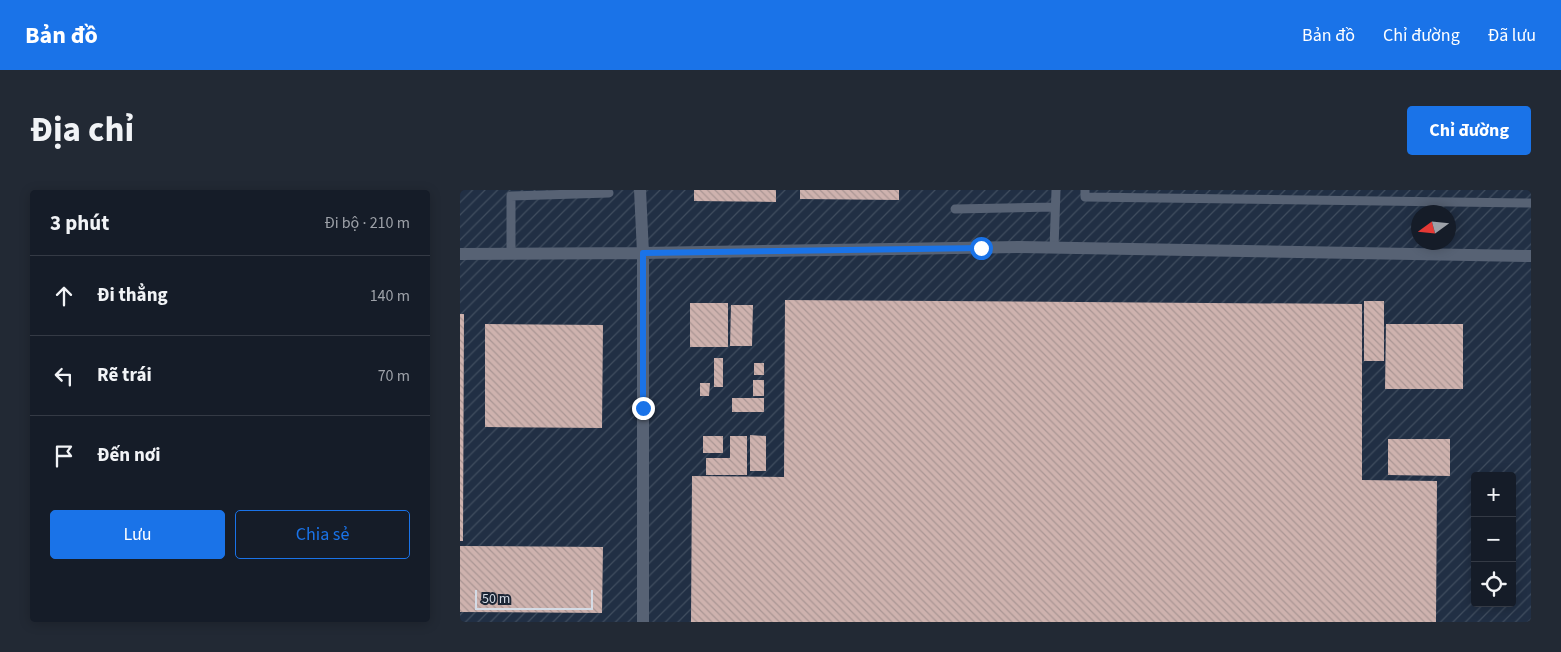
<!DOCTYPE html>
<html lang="vi">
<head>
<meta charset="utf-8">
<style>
	:root { --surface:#151c28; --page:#222934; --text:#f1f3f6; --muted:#9da1a8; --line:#343a45; --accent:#1a73e8 }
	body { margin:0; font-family:"Source Sans 3",sans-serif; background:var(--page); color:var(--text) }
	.controls { position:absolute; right:15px; bottom:15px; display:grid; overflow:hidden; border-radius:5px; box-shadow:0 2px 12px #0003 }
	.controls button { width:45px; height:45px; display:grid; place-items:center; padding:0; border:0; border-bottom:1px solid var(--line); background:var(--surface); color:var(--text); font:25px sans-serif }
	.compass { position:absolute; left:951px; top:15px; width:45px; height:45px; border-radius:50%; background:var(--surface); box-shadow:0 2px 12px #0003; rotate:255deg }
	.scale { position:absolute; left:15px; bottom:12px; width:118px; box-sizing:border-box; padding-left:5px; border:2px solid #d4dbe5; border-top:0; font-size:14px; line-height:18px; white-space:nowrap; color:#d4dbe5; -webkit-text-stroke:4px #1c2636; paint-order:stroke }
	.stop { position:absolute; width:15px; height:15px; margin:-11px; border:4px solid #1a73e8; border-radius:50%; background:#fff }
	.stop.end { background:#1a73e8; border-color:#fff; box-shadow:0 1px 5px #0008 }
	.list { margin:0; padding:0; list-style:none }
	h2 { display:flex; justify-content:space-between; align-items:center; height:65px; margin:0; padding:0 20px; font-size:21px }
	h2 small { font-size:16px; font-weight:400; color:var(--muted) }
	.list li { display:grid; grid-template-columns:32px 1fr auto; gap:15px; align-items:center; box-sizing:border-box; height:80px; padding:0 20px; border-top:1px solid var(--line) }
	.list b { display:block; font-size:19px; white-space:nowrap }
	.list em { font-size:16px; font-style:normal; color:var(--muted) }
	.actions { display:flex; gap:10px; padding:15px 20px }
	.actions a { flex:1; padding:11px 0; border:1px solid var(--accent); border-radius:5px; text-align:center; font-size:18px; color:var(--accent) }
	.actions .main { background:var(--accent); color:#fff }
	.icon { flex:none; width:28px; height:28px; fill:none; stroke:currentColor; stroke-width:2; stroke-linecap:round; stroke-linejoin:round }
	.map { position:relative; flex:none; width:1071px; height:432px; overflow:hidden; border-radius:5px }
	header { display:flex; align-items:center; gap:30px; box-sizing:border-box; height:70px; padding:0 25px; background:var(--accent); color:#fff }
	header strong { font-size:24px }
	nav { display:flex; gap:28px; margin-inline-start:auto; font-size:18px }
	.intro { display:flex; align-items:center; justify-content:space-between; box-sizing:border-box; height:120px; padding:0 30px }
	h1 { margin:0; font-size:35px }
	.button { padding:12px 22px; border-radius:5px; background:var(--accent); color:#fff; font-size:18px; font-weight:700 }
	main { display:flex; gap:30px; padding:0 30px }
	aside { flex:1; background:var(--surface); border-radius:5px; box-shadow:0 2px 12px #0003 }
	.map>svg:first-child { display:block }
</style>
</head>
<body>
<header>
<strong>Bản đồ</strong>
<nav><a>Bản đồ</a><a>Chỉ đường</a><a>Đã lưu</a></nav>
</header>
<div class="intro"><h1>Địa chỉ</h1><a class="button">Chỉ đường</a></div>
<main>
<aside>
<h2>3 phút<small>Đi bộ · 210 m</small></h2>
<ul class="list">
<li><svg class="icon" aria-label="ahead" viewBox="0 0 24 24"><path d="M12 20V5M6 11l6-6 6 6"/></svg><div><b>Đi thẳng</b></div><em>140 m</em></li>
<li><svg class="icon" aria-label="left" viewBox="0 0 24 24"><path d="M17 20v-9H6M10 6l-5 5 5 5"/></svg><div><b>Rẽ trái</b></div><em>70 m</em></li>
<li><svg class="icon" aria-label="arrive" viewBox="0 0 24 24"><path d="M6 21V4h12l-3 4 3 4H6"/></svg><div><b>Đến nơi</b></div></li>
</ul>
<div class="actions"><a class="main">Lưu</a><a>Chia sẻ</a></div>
</aside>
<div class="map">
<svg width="1071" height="432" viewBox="0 0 1071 432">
	<defs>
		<pattern id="industrial-furrows" width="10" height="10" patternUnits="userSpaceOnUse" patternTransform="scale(1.25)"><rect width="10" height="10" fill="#212f44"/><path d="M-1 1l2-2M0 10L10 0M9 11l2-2" fill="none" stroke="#404d5f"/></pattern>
		<pattern id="building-back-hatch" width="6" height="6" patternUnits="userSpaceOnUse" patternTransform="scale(1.25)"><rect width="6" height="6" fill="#ceb2ae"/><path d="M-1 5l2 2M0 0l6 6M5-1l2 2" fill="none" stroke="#aa9694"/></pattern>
	</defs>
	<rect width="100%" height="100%" fill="#1c2636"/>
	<path fill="url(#industrial-furrows)" fill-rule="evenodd" d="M0 0H1071V432H0ZM958 22H988V52H958ZM1015 286H1052V413H1015Z"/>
	<path fill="url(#building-back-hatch)" d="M234 0H316V12L234 11Z
		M340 0H439V10L340 9Z
		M325 110 902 114V290L977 291 976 432H231L232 286 324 287Z
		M904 111H924V171H904Z
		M230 113H268V157H230Z
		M271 115H293L292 156H270Z
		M0 124H4L3 351H0Z
		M25 134 143 135 142 238 25 237Z
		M926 134H1003V199H925Z
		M254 168H263V197H254Z
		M294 173H304V185H294Z
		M293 190H304V206H293Z
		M240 193H250L249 206H240Z
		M272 208H304V222H272Z
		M290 245 306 246V281H290Z
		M243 246H263V263H243Z
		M270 246H287V285H246V268H270Z
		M928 249H990V286L928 285Z
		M0 356 143 357 142 423 0 422Z"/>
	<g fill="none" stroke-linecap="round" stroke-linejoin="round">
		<path stroke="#576274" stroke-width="9" d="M625 0V7L1071 13
			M495 19 595 17
			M594 58 596 0
			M51 64V6L149 3"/>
		<path stroke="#576274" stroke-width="12" d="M180 0 183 63V432
			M0 64 183 63 560 57 1071 66"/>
	</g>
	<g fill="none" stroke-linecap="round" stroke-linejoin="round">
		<path stroke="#1a73e8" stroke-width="6" d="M183 218V63L521 58"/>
	</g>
</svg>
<div class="controls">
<button>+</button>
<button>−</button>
<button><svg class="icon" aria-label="locate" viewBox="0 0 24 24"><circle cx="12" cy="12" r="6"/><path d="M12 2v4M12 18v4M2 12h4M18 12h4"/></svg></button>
</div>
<svg class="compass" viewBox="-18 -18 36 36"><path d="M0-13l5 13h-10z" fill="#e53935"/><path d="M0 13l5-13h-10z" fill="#9da1a8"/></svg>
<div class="scale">50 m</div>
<div class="stop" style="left:521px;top:58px"></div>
<div class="stop end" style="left:183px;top:218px"></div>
</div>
</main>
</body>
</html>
